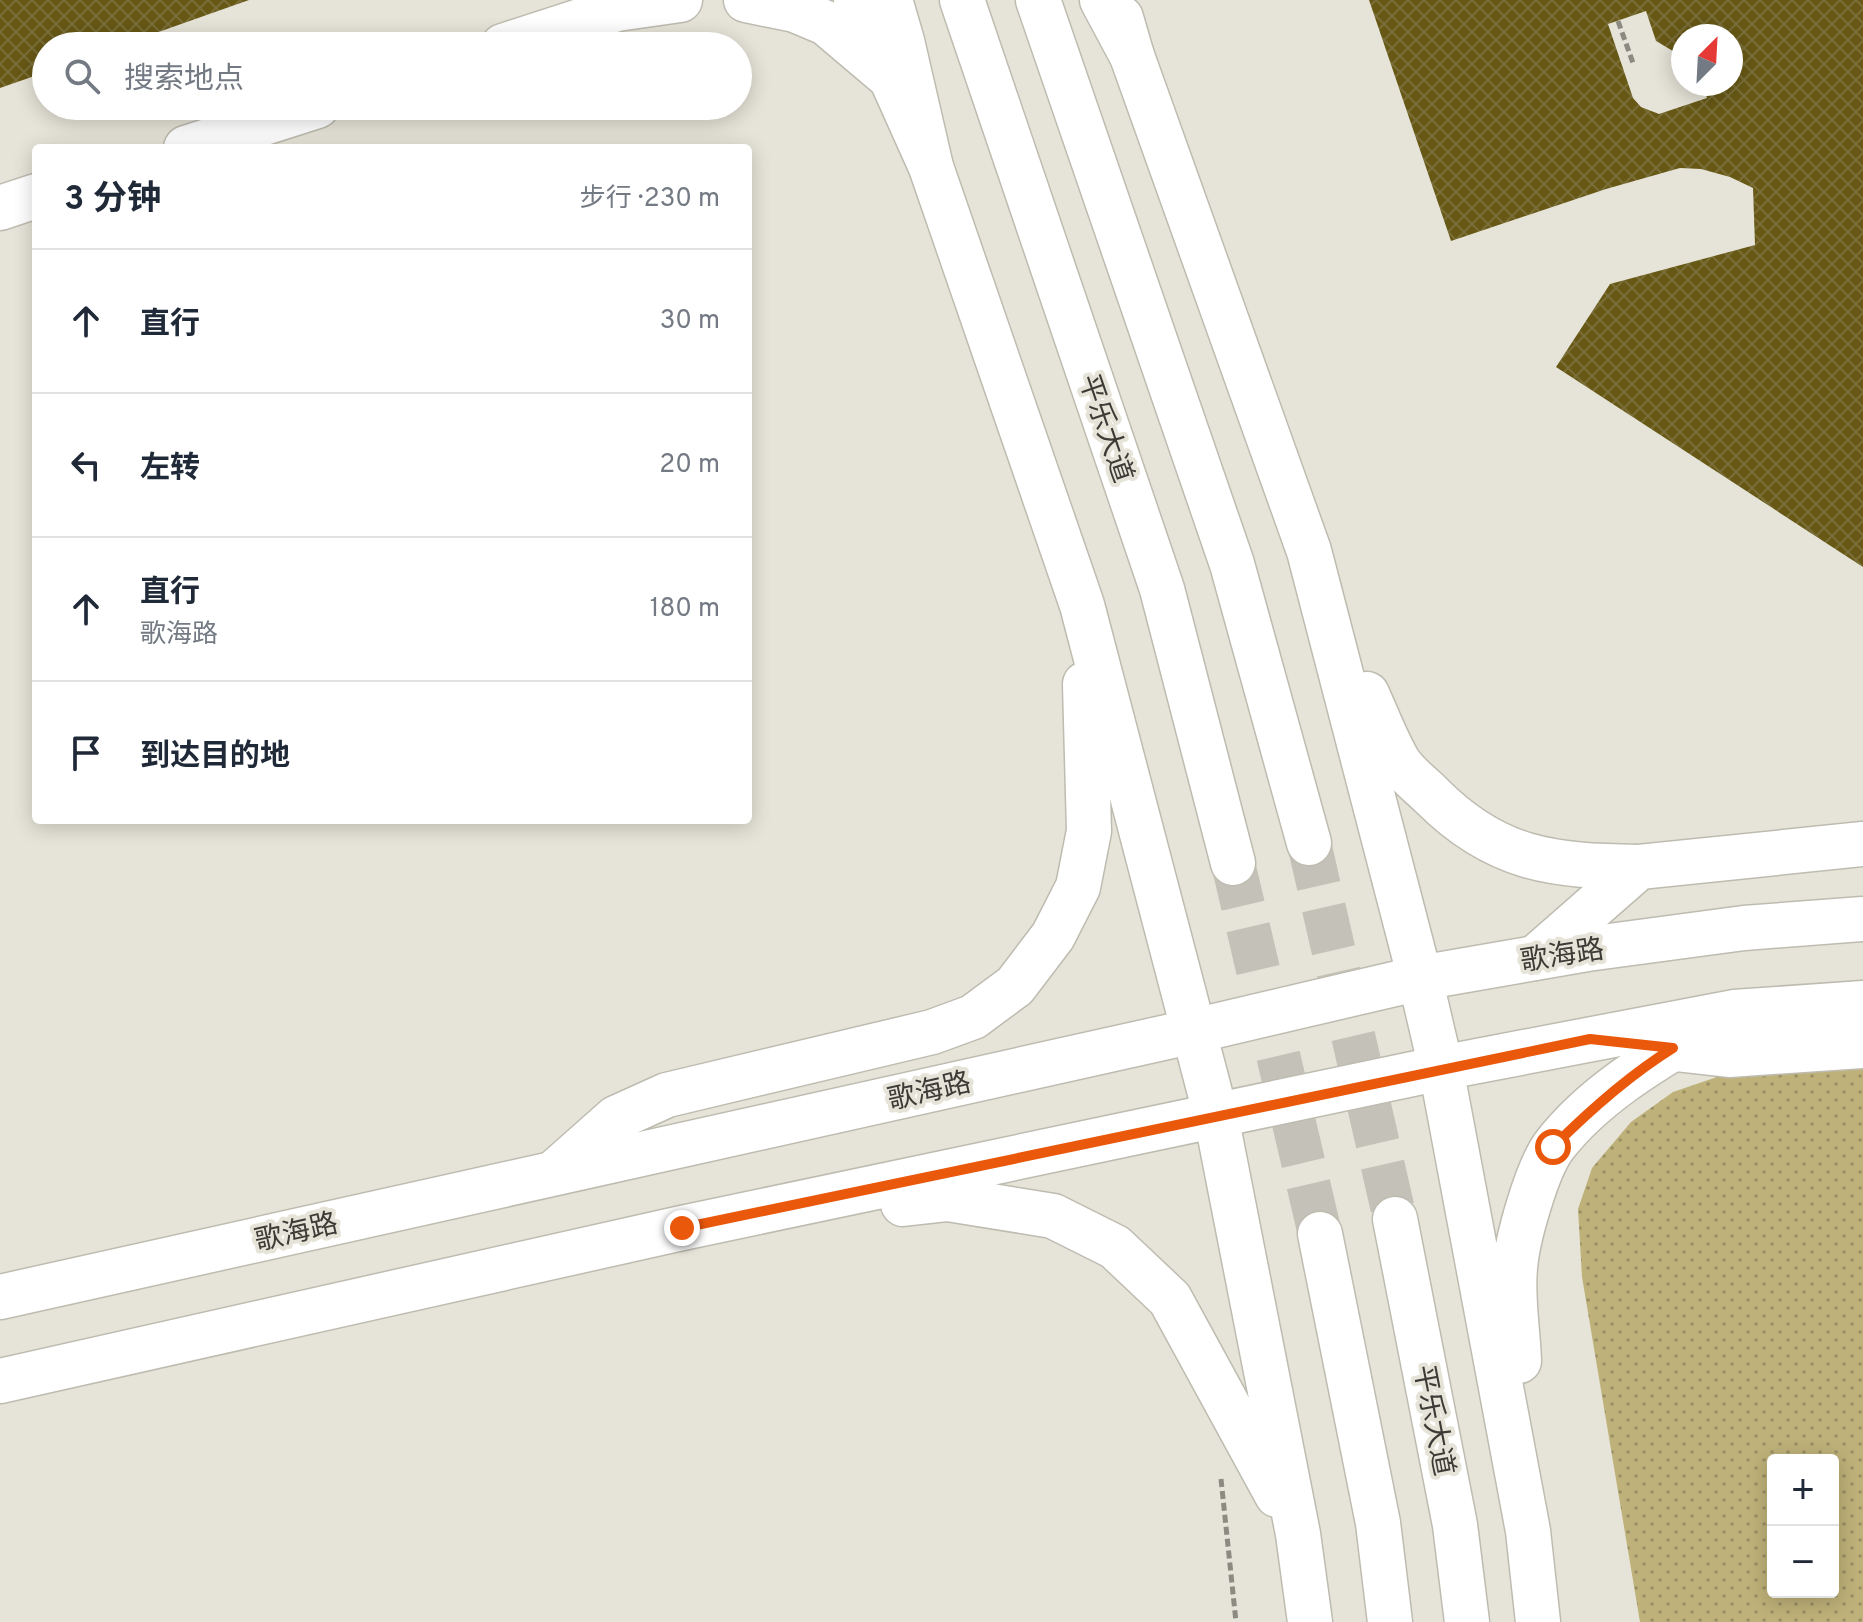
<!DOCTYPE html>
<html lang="zh">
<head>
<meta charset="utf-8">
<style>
	:root { --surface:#fff; --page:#f2f2f3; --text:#1f2937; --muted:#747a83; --line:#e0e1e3 }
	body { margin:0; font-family:Overpass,"Noto Sans SC",sans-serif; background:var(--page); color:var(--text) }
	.controls { position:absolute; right:24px; bottom:24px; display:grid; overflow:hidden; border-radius:8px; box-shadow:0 4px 20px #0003 }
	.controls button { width:72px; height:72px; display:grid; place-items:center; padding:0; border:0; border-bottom:2px solid var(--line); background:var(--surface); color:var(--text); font:40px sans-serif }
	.compass { position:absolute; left:1671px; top:24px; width:72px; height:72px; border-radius:50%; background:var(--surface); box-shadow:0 4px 20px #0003; rotate:24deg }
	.stop { position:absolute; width:24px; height:24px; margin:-18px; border:6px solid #ea580c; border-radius:50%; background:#fff }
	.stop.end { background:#ea580c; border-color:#fff; box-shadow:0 2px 8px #0008 }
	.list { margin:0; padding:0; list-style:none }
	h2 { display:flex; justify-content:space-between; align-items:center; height:104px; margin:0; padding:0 32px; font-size:34px }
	h2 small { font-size:26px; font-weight:400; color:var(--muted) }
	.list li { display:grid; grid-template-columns:52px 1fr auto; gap:24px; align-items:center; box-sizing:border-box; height:144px; padding:0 32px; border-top:2px solid var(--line) }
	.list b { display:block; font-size:30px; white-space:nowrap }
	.list p { margin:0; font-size:26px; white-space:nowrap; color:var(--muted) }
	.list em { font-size:26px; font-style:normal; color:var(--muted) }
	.icon { flex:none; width:44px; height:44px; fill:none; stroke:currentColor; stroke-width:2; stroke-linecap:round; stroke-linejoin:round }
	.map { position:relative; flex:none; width:1863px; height:1622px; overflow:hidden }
	.search { position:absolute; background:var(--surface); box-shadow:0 4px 20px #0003; left:32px; top:32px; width:720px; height:88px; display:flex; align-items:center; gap:20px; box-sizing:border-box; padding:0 28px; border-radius:44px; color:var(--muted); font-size:30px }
	.panel { position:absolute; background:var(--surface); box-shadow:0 4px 20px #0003; left:32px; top:144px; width:720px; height:680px; border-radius:8px }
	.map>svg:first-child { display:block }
</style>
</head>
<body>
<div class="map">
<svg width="1863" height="1622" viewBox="0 0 1863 1622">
	<defs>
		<pattern id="park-dots" width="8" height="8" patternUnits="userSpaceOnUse" patternTransform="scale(2)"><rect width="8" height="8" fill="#beb179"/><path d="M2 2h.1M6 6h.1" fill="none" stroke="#9c9164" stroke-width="1.8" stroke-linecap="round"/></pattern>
		<pattern id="building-cross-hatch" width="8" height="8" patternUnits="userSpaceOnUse" patternTransform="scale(2)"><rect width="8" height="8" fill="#675815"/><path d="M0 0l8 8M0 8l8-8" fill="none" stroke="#7a6e38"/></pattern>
	</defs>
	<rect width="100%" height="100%" fill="#e6e4d8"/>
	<path fill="url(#park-dots)" fill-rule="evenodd" d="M1863 1064V1622H1640L1582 1277 1578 1209 1592 1168 1631 1122 1673 1092 1717 1077ZM1773 1460H1833V1592H1773Z"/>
	<path fill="url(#building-cross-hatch)" fill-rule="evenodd" d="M0 0H249L119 46H46V72L0 88Z
		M1369 0H1863V567L1556 367 1610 284 1755 245 1753 188 1730 177 1701 169 1680 168 1606 189 1451 241ZM1646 11 1656 41 1683 57V36H1731V84H1703L1707 98 1659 114 1641 107 1633 98 1608 24Z"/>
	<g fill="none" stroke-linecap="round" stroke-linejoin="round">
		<path stroke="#c4c2b8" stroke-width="44" stroke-dasharray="44 22" stroke-linecap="butt" d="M1309 843 1395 1219
			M1233 863 1320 1234"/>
		<defs>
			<path id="minor" d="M746 0 795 10 826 23 891 78
				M503 46 617 9 680 0
				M186 148 317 106
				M0 208 36 196
				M1535 958 1639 867 1863 844
				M1648 1046 1729 1055 1863 1046"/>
			<path id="major" d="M856 0 931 167 1082 605 1216 1116 1298 1534 1310 1622
				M1121 18 1132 56 1309 551 1420 978 1441 1068 1528 1531 1538 1622
				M1367 694C1377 716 1386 740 1398 761 1406 774 1421 785 1432 796 1496 860 1552 866 1639 867
				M555 1172 616 1118 667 1095 932 1032 973 1017 1015 986 1053 936 1078 887 1089 831 1085 684
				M903 1204 948 1199 1053 1216 1115 1247 1170 1299 1277 1495
				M0 1297 1194 1031 1420 978 1587 949 1744 928 1863 919
				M1519 1361C1518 1331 1512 1298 1515 1268 1517 1239 1537 1169 1554 1146 1594 1094 1655 1059 1710 1026
				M0 1381 682 1228 1441 1068 1734 1012 1863 1003"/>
			<path id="highway" d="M890 0 902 41 931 167
				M962 0 1162 589 1233 863
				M1038 0 1232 564 1309 843
				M1102 0 1132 56
				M1395 1219 1455 1525 1467 1622
				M1320 1234 1378 1523 1390 1622"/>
		</defs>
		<use href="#minor" stroke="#bebcb0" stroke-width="47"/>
		<use href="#major" stroke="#bebcb0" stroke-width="47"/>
		<use href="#highway" stroke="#bebcb0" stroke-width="47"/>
		<path stroke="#8c8b82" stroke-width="5" stroke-dasharray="8 4" stroke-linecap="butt" d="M1618 21 1633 63
			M1221 1479 1236 1622"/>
		<use href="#minor" stroke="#fff" stroke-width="44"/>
		<use href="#major" stroke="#fff" stroke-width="44"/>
		<use href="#highway" stroke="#fff" stroke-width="44"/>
	</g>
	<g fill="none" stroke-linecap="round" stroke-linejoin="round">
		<path stroke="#ea580c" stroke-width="10" d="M682 1228 1590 1039 1673 1048C1628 1076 1590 1110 1553 1147"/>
	</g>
	<g text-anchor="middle" stroke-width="8" stroke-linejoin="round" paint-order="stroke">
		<g font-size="28" fill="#3c3b36" stroke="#e6e4d8">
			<text transform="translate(1107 428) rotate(71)" y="10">平乐大道</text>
			<text transform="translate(1562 954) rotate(-9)" y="10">歌海路</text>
			<text transform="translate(929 1090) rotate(-13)" y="10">歌海路</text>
			<text transform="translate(296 1231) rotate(-13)" y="10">歌海路</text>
			<text transform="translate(1435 1420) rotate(79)" y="10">平乐大道</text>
		</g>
	</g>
</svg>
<div class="controls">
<button>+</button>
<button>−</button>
</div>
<svg class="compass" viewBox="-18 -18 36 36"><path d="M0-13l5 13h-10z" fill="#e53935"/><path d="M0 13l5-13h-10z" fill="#747a83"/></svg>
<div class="stop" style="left:1553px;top:1147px"></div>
<div class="stop end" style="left:682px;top:1228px"></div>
<div class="search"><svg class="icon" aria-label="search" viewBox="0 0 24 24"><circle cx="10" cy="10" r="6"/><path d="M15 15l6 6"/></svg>搜索地点</div>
<section class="panel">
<h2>3 分钟<small>步行 · 230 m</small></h2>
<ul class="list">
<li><svg class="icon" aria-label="ahead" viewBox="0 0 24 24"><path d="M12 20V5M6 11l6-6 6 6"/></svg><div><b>直行</b></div><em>30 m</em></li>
<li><svg class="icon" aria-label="left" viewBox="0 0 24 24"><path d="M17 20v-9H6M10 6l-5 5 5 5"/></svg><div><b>左转</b></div><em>20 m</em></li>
<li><svg class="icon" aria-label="ahead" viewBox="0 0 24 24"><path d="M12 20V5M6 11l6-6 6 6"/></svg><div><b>直行</b><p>歌海路</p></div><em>180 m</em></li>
<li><svg class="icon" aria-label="arrive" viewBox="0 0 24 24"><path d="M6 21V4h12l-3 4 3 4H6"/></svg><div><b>到达目的地</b></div></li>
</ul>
</section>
</div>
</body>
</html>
